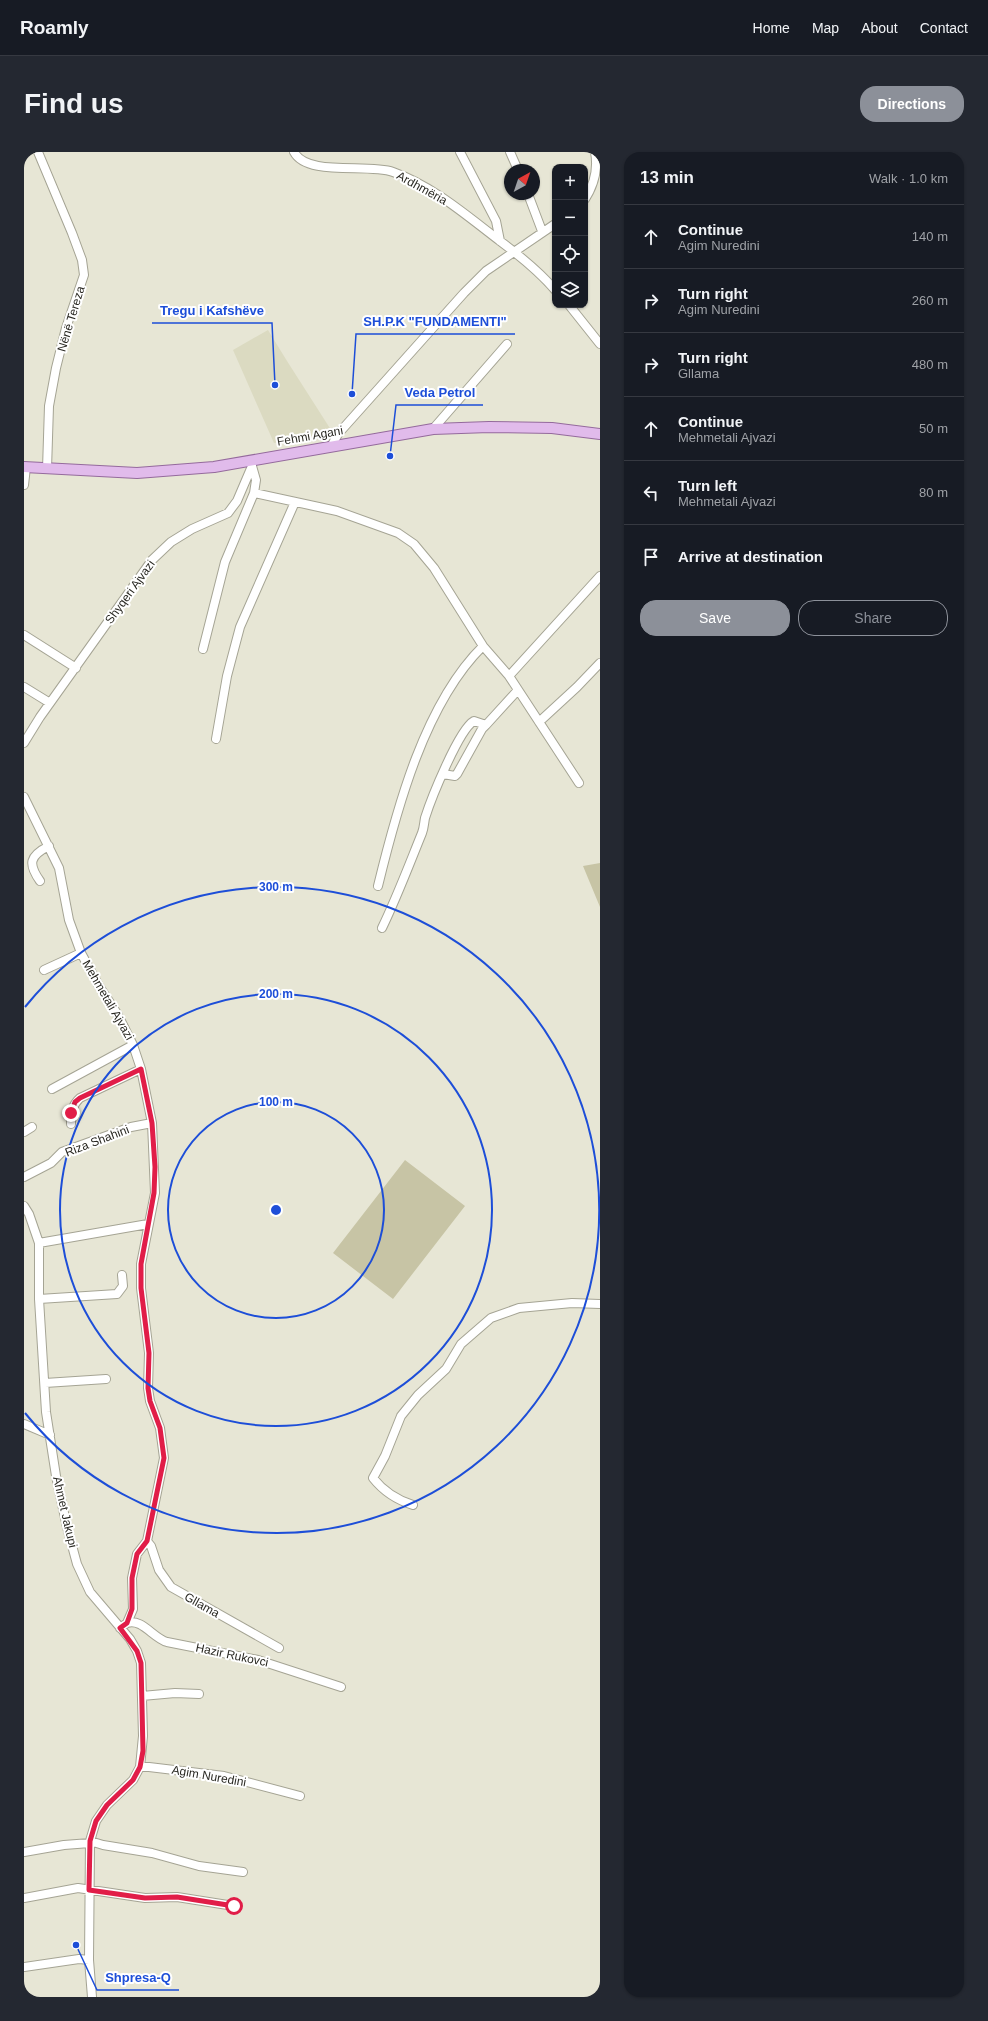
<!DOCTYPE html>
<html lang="en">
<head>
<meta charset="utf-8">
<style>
	:root { --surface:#171b24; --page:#242831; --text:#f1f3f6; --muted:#9ea1a6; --line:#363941; --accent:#8c9099 }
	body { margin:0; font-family:Arial,sans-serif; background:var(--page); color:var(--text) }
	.controls { position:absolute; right:12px; top:12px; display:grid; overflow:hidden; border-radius:8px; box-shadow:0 1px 3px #0004 }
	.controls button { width:36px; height:36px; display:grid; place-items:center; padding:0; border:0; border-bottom:1px solid var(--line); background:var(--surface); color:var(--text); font:20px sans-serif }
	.compass { position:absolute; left:480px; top:12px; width:36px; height:36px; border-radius:50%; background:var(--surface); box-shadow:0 1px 3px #0004; rotate:40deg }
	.stop { position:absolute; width:12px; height:12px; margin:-9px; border:3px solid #e11d48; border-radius:50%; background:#fff }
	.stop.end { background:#e11d48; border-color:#fff; box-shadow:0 1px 4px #0008 }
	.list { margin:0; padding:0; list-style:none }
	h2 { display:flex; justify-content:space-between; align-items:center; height:52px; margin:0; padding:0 16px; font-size:17px }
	h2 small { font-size:13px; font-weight:400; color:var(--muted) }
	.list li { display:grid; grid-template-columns:26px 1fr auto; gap:12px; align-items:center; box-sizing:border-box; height:64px; padding:0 16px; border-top:1px solid var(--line) }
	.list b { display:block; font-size:15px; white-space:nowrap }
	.list p { margin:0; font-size:13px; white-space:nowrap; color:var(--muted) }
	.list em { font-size:13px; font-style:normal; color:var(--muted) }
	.actions { display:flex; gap:8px; padding:12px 16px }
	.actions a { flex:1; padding:9px 0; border:1px solid var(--accent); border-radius:16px; text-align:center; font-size:14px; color:var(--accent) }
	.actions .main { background:var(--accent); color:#fff }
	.icon { flex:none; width:22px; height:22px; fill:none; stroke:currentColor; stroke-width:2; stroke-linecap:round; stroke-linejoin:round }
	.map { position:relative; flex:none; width:576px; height:1845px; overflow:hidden; border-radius:16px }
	header { display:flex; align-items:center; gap:24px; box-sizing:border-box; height:56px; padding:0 20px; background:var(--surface); border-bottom:1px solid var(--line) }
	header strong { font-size:19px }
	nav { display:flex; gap:22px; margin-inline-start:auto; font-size:14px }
	.intro { display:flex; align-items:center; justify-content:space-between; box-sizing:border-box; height:96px; padding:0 24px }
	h1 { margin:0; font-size:28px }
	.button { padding:10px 18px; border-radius:16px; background:var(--accent); color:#fff; font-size:14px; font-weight:700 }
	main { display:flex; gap:24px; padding:0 24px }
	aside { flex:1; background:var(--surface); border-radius:16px; box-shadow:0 1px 3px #0004 }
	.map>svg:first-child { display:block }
</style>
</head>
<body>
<header>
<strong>Roamly</strong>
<nav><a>Home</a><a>Map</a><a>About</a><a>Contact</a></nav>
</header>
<div class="intro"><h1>Find us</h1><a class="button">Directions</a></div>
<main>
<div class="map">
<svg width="576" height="1845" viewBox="0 0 576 1845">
	<rect width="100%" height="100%" fill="#e7e6d5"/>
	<path fill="#dbdac1" d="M244 178 263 209 309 281 250 291 209 198Z"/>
	<path fill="#c7c4a5" d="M576 711V755L559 714Z
		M381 1008 441 1054 369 1147 309 1101Z"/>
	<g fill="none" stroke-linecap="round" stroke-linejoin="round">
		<defs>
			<path id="minor" d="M14 0 48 81 58 108 60 123 42 176 32 216 25 254 23 317
				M270 0C283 25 344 11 369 20 409 34 443 64 476 89 496 104 515 119 531 138
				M436 0 472 69 476 89
				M486 0 494 18
				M504 42 518 79
				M561 47C570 33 574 16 571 0
				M545 153 576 192
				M409 277 483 192
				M308 293 314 282 440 141 462 119 531 72
				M0 333 2 315
				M230 341 313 359 374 381 390 392 410 416 459 494 485 524 555 631
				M0 483 52 516
				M179 497 201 410 230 341 232 328 228 314
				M485 524 576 424
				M0 535 26 551
				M515 570 553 535 576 511
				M192 587 203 524 216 475 271 350
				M0 591 16 565 128 408 147 390 168 377 204 361 213 349 228 314 227 308
				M419 622 431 624 433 622 458 577 462 573
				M0 645 35 716 45 768 57 801 75 834 94 863 109 893 117 917 128 971 131 1041 117 1112V1136L125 1201 124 1236 126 1249 136 1276 140 1306 123 1389 113 1402 108 1426 109 1457 103 1471 96 1476
				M16 729C4 712 5 704 25 694
				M354 734C373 656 401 551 459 494
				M358 776C373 745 385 713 398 681 400 676 400 671 401 666 407 647 435 577 450 569L462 573 493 539
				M20 818 57 801
				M28 937 109 893
				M47 972C47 961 48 953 56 946L117 917
				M0 980 8 975
				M0 1025 27 1011 38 1000 107 975 128 971
				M0 1054 5 1062 15 1091V1147L22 1260 32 1324 43 1375 53 1412 66 1440 106 1487 113 1499 117 1511 119 1584 116 1615 109 1628 83 1653 72 1669 66 1689 65 1808 68 1845
				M15 1091 124 1072
				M15 1147 93 1142 99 1134 98 1123
				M21 1231 82 1227
				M0 1272 26 1283
				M389 1353C373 1348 360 1340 349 1326L361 1304 377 1264 394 1243 422 1217 437 1192 467 1166 495 1156 548 1151 576 1152
				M123 1389 127 1394 135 1418 147 1435 255 1496
				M103 1471C118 1466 129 1486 143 1490L234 1508 317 1535
				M118 1544 151 1541 175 1542
				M116 1615H125L200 1624 276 1644
				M66 1689 79 1693 128 1701 175 1714 219 1720
				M0 1700 40 1693 66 1691
				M0 1746 54 1736 121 1746 153 1745 210 1754
				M0 1815 55 1807 65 1808"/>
			<path id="major" d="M0 315 113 321 190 315 409 277 465 275 528 276 576 282"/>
		</defs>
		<use href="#minor" stroke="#a5a494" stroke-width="10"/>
		<use href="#major" stroke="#946a9c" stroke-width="12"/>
		<use href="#minor" stroke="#fff" stroke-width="8"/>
		<use href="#major" stroke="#e1bbeb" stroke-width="10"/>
	</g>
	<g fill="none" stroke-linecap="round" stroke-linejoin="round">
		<path stroke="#e11d48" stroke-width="5" d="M47 961 51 950 56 946 117 917 128 971 131 1015 130 1041 117 1112V1136L125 1201 124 1236 126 1249 136 1276 140 1306 123 1389 113 1402 108 1426V1457L103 1471 96 1476 113 1499 117 1511 119 1599 116 1615 109 1628 83 1653 72 1669 66 1689 65 1738 121 1746 153 1745 210 1754"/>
	</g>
	<g fill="none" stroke="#1d4ed8" stroke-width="2">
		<circle cx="252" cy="1058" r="108"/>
		<circle cx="252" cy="1058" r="216"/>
		<path d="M1 855A323 323 0 1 1 1 1261"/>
	</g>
	<g text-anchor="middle" stroke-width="4" stroke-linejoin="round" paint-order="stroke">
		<g font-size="12" fill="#292822" stroke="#fff">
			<text transform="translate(398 36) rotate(29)" y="4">Ardhmëria</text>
			<text transform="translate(47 167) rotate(-73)" y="4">Nënë Tereza</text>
			<text transform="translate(286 284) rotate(-10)" y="4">Fehmi Agani</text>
			<text transform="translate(106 440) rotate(-54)" y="4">Shyqeri Ajvazi</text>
			<text transform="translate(84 848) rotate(60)" y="4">Mehmetali Ajvazi</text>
			<text transform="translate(73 989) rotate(-21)" y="4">Riza Shahini</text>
			<text transform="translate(41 1360) rotate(77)" y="4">Ahmet Jakupi</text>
			<text transform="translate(178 1453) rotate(29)" y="4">Gllama</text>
			<text transform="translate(208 1503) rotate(12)" y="4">Hazir Rukovci</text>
			<text transform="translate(185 1624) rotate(10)" y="4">Agim Nuredini</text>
		</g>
	</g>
	<circle cx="252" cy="1058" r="6" fill="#1d4ed8" stroke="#fff" stroke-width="2"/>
	<g font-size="12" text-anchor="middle" font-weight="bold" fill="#1d4ed8" stroke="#fff" stroke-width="4" stroke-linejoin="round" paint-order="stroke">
		<text x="252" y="739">300 m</text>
		<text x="252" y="846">200 m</text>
		<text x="252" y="954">100 m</text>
	</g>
	<path fill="none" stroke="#1d4ed8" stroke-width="1.5" d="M251 233L248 171H128M328 242L332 182H491M366 304L372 253H459M52 1793L73 1838H155"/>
	<g fill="#1d4ed8" stroke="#fff" stroke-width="1.5">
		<circle cx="251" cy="233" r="4"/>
		<circle cx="328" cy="242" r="4"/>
		<circle cx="366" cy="304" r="4"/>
		<circle cx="52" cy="1793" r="4"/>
	</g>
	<g font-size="13" text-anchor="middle" font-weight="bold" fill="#1d4ed8" stroke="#fff" stroke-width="4" stroke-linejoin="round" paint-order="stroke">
		<text x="188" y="163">Tregu i Kafshëve</text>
		<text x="411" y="174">SH.P.K "FUNDAMENTI"</text>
		<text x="416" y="245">Veda Petrol</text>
		<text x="114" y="1830">Shpresa-Q</text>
	</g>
</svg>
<div class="controls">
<button>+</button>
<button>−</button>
<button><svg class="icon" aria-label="locate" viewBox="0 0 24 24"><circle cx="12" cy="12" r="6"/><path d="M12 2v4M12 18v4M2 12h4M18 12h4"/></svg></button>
<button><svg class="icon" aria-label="layers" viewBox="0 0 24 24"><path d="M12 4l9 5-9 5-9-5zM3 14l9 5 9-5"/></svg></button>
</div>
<svg class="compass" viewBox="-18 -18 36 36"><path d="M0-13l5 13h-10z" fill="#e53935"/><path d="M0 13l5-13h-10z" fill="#9ea1a6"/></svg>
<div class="stop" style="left:210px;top:1754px"></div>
<div class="stop end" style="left:47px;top:961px"></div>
</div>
<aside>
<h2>13 min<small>Walk · 1.0 km</small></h2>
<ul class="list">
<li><svg class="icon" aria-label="ahead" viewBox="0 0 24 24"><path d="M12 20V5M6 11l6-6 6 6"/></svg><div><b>Continue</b><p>Agim Nuredini</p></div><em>140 m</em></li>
<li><svg class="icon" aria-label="right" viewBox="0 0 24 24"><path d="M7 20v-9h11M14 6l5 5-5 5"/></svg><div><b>Turn right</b><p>Agim Nuredini</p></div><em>260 m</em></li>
<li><svg class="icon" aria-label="right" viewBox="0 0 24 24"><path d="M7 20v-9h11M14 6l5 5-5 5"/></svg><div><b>Turn right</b><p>Gllama</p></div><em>480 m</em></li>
<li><svg class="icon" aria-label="ahead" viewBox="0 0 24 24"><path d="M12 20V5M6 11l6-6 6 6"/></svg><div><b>Continue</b><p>Mehmetali Ajvazi</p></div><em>50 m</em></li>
<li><svg class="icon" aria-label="left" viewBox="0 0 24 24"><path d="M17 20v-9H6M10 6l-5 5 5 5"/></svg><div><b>Turn left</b><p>Mehmetali Ajvazi</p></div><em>80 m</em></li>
<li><svg class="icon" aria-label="arrive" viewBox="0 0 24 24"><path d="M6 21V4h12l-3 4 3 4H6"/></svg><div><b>Arrive at destination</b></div></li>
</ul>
<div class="actions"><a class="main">Save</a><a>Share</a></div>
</aside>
</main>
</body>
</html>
